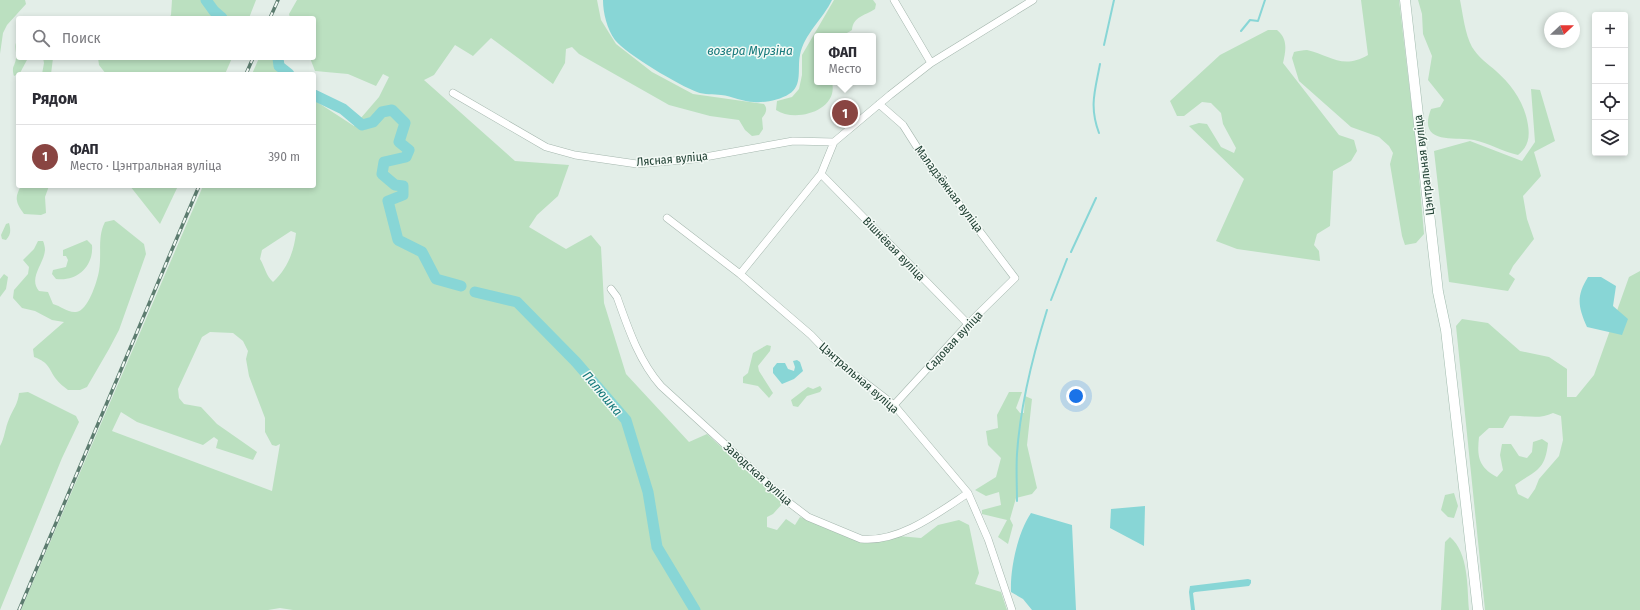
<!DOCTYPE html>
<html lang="ru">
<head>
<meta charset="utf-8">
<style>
	:root { --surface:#fff; --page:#f2f2f3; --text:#2b2b33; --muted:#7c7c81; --line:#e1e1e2; --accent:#894542 }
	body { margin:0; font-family:"Fira Sans Condensed",sans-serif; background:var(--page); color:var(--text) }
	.controls { position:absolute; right:12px; top:12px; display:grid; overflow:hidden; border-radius:4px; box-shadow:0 2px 6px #0003 }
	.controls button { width:36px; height:36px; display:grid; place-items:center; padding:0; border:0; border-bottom:1px solid var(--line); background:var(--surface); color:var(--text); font:20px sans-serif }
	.compass { position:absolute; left:1544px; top:12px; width:36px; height:36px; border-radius:50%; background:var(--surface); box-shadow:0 2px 6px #0003; rotate:68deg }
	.you { position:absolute; left:1076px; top:396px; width:14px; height:14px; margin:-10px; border:3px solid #fff; border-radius:50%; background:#1a73e8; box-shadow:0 0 0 6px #1a73e833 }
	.badge { display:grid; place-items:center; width:26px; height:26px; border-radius:50%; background:var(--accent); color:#fff; font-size:13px; font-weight:700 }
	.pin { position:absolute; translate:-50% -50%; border:2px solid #fff; box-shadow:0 1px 4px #0006 }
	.popup { position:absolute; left:814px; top:33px; width:62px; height:52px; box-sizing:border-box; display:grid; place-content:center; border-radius:4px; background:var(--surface); filter:drop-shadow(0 1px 3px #0005); font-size:13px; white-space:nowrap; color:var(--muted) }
	.popup b { font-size:15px; color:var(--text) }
	.popup::after { content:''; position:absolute; left:50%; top:100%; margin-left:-8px; border:8px solid transparent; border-top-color:var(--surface) }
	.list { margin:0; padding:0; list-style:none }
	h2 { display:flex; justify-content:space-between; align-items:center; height:52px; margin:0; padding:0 16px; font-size:17px }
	h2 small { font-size:13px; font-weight:400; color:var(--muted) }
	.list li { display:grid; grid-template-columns:26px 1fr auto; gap:12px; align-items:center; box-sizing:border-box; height:64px; padding:0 16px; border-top:1px solid var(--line) }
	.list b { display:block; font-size:15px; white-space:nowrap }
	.list p { margin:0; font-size:13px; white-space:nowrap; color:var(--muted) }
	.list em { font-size:13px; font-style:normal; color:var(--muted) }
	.icon { flex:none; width:22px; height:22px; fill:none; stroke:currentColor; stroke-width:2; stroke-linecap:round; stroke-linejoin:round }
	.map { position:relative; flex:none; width:1640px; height:610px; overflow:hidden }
	.search { position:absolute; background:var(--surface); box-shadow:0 2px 6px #0003; left:16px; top:16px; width:300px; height:44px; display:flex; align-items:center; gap:10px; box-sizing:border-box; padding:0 14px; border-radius:4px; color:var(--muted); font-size:15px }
	.panel { position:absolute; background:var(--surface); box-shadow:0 2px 6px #0003; left:16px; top:72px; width:300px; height:116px; border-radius:4px }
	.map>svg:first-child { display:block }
</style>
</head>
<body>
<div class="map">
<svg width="1640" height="610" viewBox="0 0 1640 610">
	<rect width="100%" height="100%" fill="#e3eee8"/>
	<path fill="#bbe0c0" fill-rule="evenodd" d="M0 0H25L26 4 7 25 3 33 0 54Z
		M172 0H256L249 18H169L171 15Z
		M297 0H597L601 20 616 44 652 72 693 94 764 104C768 109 766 113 762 118L763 129 759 135 752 136 745 130 739 120 710 116 669 105 579 54 572 47 566 49 565 63 553 84 491 38 473 56 455 45 434 75 424 80 515 161 569 165 558 196 537 215 529 227 566 249 591 235 601 247 604 303 626 374 689 442 707 434 783 503 773 514 767 517V527L777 530 786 519 795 525 800 517 860 542 869 543 898 536 921 538 938 525 959 520 969 525 979 573 975 584 1001 592 1007 610H293L280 608 268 610H21L203 186H314V100L354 126 379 97 389 77 383 74 376 86 348 74 315 71 310 58H314V18H290L289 14ZM291 231 296 233C294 252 287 269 273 282 266 276 265 267 260 259L262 250ZM210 332 233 333 243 341 248 351 246 359 249 376 265 418V432L272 445 276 446 280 444 272 491 112 431 121 412 137 422 203 445 214 437 218 440 216 448 253 460 257 452 217 424 201 407 184 404 179 398 178 389 202 337Z
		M834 0H873L876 4 875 9C864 16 853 17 852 30 841 38 829 36 817 36V82H832C839 111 795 123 776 110L777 101 792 97 799 89 802 75V55Z
		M1361 0H1399L1417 152 1424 234 1416 243 1405 245 1402 236 1390 164 1393 153 1389 146 1379 137 1351 127 1299 81 1292 58 1294 52C1298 51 1303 50 1307 50 1330 55 1342 70 1368 55Z
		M1418 0H1460C1463 15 1465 34 1472 47 1478 57 1488 64 1496 71 1512 85 1525 104 1528 125 1530 138 1528 147 1518 155 1503 152 1489 143 1474 140 1454 137 1417 145 1431 109L1440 107 1444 100 1428 80 1432 56 1423 34 1422 14Z
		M1268 30H1277C1288 39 1286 50 1283 63L1339 135 1354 140 1357 151 1351 161 1333 171 1330 226 1317 234 1314 245 1319 251 1320 261 1237 249 1216 241 1244 179 1189 126 1199 123 1207 124 1221 147 1234 153 1236 148 1223 124 1221 113 1211 103 1202 102 1184 116H1177L1170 101 1220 55Z
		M18 39V58H28L20 73 14 76C11 66 15 67 16 58 17 50 13 46 18 39Z
		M43 58H53L51 74H42L44 63Z
		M98 58H232L225 74H106L99 65Z
		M259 58H278L279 66 277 74H252Z
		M1531 89 1540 90 1555 141 1534 152 1541 176 1523 196 1527 219 1534 239 1513 266 1509 274 1515 279 1508 291 1449 282 1434 151 1470 141 1522 161 1535 142Z
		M21 186H49L45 197 46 213 41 215 24 214C16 203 14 198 21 186Z
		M130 186H178L160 224Z
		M114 220 144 244 146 254 119 330 109 349 87 387 80 390H68C64 387 59 383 56 379 48 368 50 363 34 357L33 349 64 322 52 320 35 311 22 308 13 298 14 290 28 274 29 267 23 260 34 249 38 241H43C44 243 45 247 45 250 44 264 28 278 39 291L48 292 53 304C61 306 68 313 76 312 88 311 97 282 99 271 102 254 97 237 105 222Z
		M9 223C11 230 11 235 6 240L2 239 1 235 6 224Z
		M87 240 92 245C94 266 77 282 56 279L52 274 53 270 66 267 68 260 66 256H63V250Z
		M1640 271V610H1485L1456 326 1462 319 1488 323 1520 351 1549 357 1567 369V397H1576L1594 375 1629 277ZM1553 413 1561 416 1563 440 1559 456 1539 479 1535 489 1528 499 1518 494 1515 485C1536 470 1545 471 1548 443L1542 439 1533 442 1532 452 1527 458 1519 456 1511 444H1502L1500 455 1503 470 1497 477C1478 467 1477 456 1479 437L1489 428H1503L1510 416C1526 415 1539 420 1553 413Z
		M4 274 8 277 6 289 0 297V279Z
		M767 345 771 346 770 351 758 366 759 371 773 393 769 398 758 386 743 383V377L748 373 753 353Z
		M820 386 822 389 820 392 807 396 798 407 793 406 791 400 808 387 813 389Z
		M28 392 76 416 79 422 62 458 0 610V446C5 437 5 428 9 419 13 409 18 404 19 393Z
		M1009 392H1022L1016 408 1020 413H1024L1025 396 1032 399 1027 445 1037 488 1032 494 1016 498 1010 519 1013 525 1008 544 998 537 1007 520 982 514V510L1001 505 999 492 986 496 975 490 996 477 1001 458 988 445 986 431 998 428 997 415Z
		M1454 493 1458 506 1454 518 1448 517 1441 510 1445 495Z
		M1450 537C1469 553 1467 587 1469 610H1441L1445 542Z"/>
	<path fill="#88d6d6" d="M603 0H832C823 19 804 34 800 55 797 68 803 86 789 94 780 100 764 103 754 102 743 102 732 96 721 95 714 94 704 95 697 92 680 86 626 54 615 40 607 29 603 13 603 0Z
		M1588 277H1601L1616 286 1613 306 1628 319 1622 335 1587 327C1578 307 1576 296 1588 277Z
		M797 360 800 362 803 371 794 379 782 384 773 373V368L777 363H785L788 369 794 371 795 367 793 361Z
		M1145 506 1144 546 1110 528 1111 509Z
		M1031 513 1072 525 1076 610H1032L1023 599 1011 592C1010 568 1018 532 1031 513Z
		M1248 579 1251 580V583L1249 586 1195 592 1193 593 1195 610H1191L1189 592 1190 586Z"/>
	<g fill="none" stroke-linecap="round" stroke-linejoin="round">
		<path stroke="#88d6d6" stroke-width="2" d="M1241 31 1250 20 1258 21 1265 0
			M1104 45 1114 0
			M1099 133C1089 106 1095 91 1100 64
			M1071 252 1096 198
			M1051 300 1067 259
			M1017 501C1017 485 1016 470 1017 454 1020 408 1033 355 1047 310"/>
		<path stroke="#88d6d6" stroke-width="11" d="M206 0 214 11 222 18
			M278 58 279 66 289 74
			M314 95 343 109 362 125 373 122 382 112 392 110 405 123 399 142 409 150 406 157 384 162 382 174 395 185 403 186V195L388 201 398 240 422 252 436 279 461 286
			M475 292 517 302 576 362 626 420 648 492 657 547 695 610"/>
		<defs>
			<path id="street" d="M894 0 931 63
				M453 93 546 147 575 155 637 164 694 159 793 141 834 142
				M879 104 903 125 922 155 1015 278 968 324 894 405
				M821 174 968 324
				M667 218 740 274
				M611 289 617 297C628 328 639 361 661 386L787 501 808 517 861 539C899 543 938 513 968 493
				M1012 610 988 539 968 493 894 405 833 358 811 335 740 274 821 174 834 142 890 95 931 63 1033 0"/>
			<path id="secondary" d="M1405 0 1438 292 1446 330 1478 610"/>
		</defs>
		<use href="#street" stroke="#a5b7ae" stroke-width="8"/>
		<use href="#secondary" stroke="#a1bbae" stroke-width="11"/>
		<use href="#street" stroke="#fff" stroke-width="7"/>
		<use href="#secondary" stroke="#fff" stroke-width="10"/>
		<defs>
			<path id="rail" d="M270 18 278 0
				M246 74 253 58
				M19 610 199 186"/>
		</defs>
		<use href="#rail" stroke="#5c7c6f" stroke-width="3.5"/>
		<use href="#rail" stroke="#f4faf6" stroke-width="2" stroke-dasharray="6" stroke-linecap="butt"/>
	</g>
	<g text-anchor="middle" stroke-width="3" stroke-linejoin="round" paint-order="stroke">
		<g font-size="12" fill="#214134" stroke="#f4faf6">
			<text transform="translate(672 159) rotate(-5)" y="4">Лясная вуліца</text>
			<text transform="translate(1424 165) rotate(-97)" y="4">Цэнтральная вуліца</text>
			<text transform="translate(949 189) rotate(53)" y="4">Маладзёжная вуліца</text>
			<text transform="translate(894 249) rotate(46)" y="4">Вішнёвая вуліца</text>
			<text transform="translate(954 341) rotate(-47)" y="4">Садовая вуліца</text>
			<text transform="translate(859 378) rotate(41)" y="4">Цэнтральная вуліца</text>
			<text transform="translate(758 474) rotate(42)" y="4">Заводская вуліца</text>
		</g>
		<g font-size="13" font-style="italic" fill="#177a7c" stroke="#f4faf6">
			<text x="750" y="55">возера Мурзіна</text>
			<text transform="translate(603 393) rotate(50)" y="5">Палюшка</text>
		</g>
	</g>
</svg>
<div class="controls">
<button>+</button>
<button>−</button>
<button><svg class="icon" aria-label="locate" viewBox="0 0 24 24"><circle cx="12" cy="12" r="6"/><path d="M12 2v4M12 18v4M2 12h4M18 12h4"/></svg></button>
<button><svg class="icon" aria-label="layers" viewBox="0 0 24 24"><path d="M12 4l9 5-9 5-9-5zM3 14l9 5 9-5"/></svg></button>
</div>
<svg class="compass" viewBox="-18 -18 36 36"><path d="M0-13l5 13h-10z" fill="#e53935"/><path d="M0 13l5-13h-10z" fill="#7c7c81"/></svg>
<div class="you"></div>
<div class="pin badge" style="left:845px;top:113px">1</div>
<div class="popup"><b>ФАП</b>Место</div>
<div class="search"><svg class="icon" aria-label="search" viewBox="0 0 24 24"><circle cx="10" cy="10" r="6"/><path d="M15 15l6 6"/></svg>Поиск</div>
<section class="panel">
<h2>Рядом<small></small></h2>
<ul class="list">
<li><span class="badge">1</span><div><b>ФАП</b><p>Место · Цэнтральная вуліца</p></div><em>390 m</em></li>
</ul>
</section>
</div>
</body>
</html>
